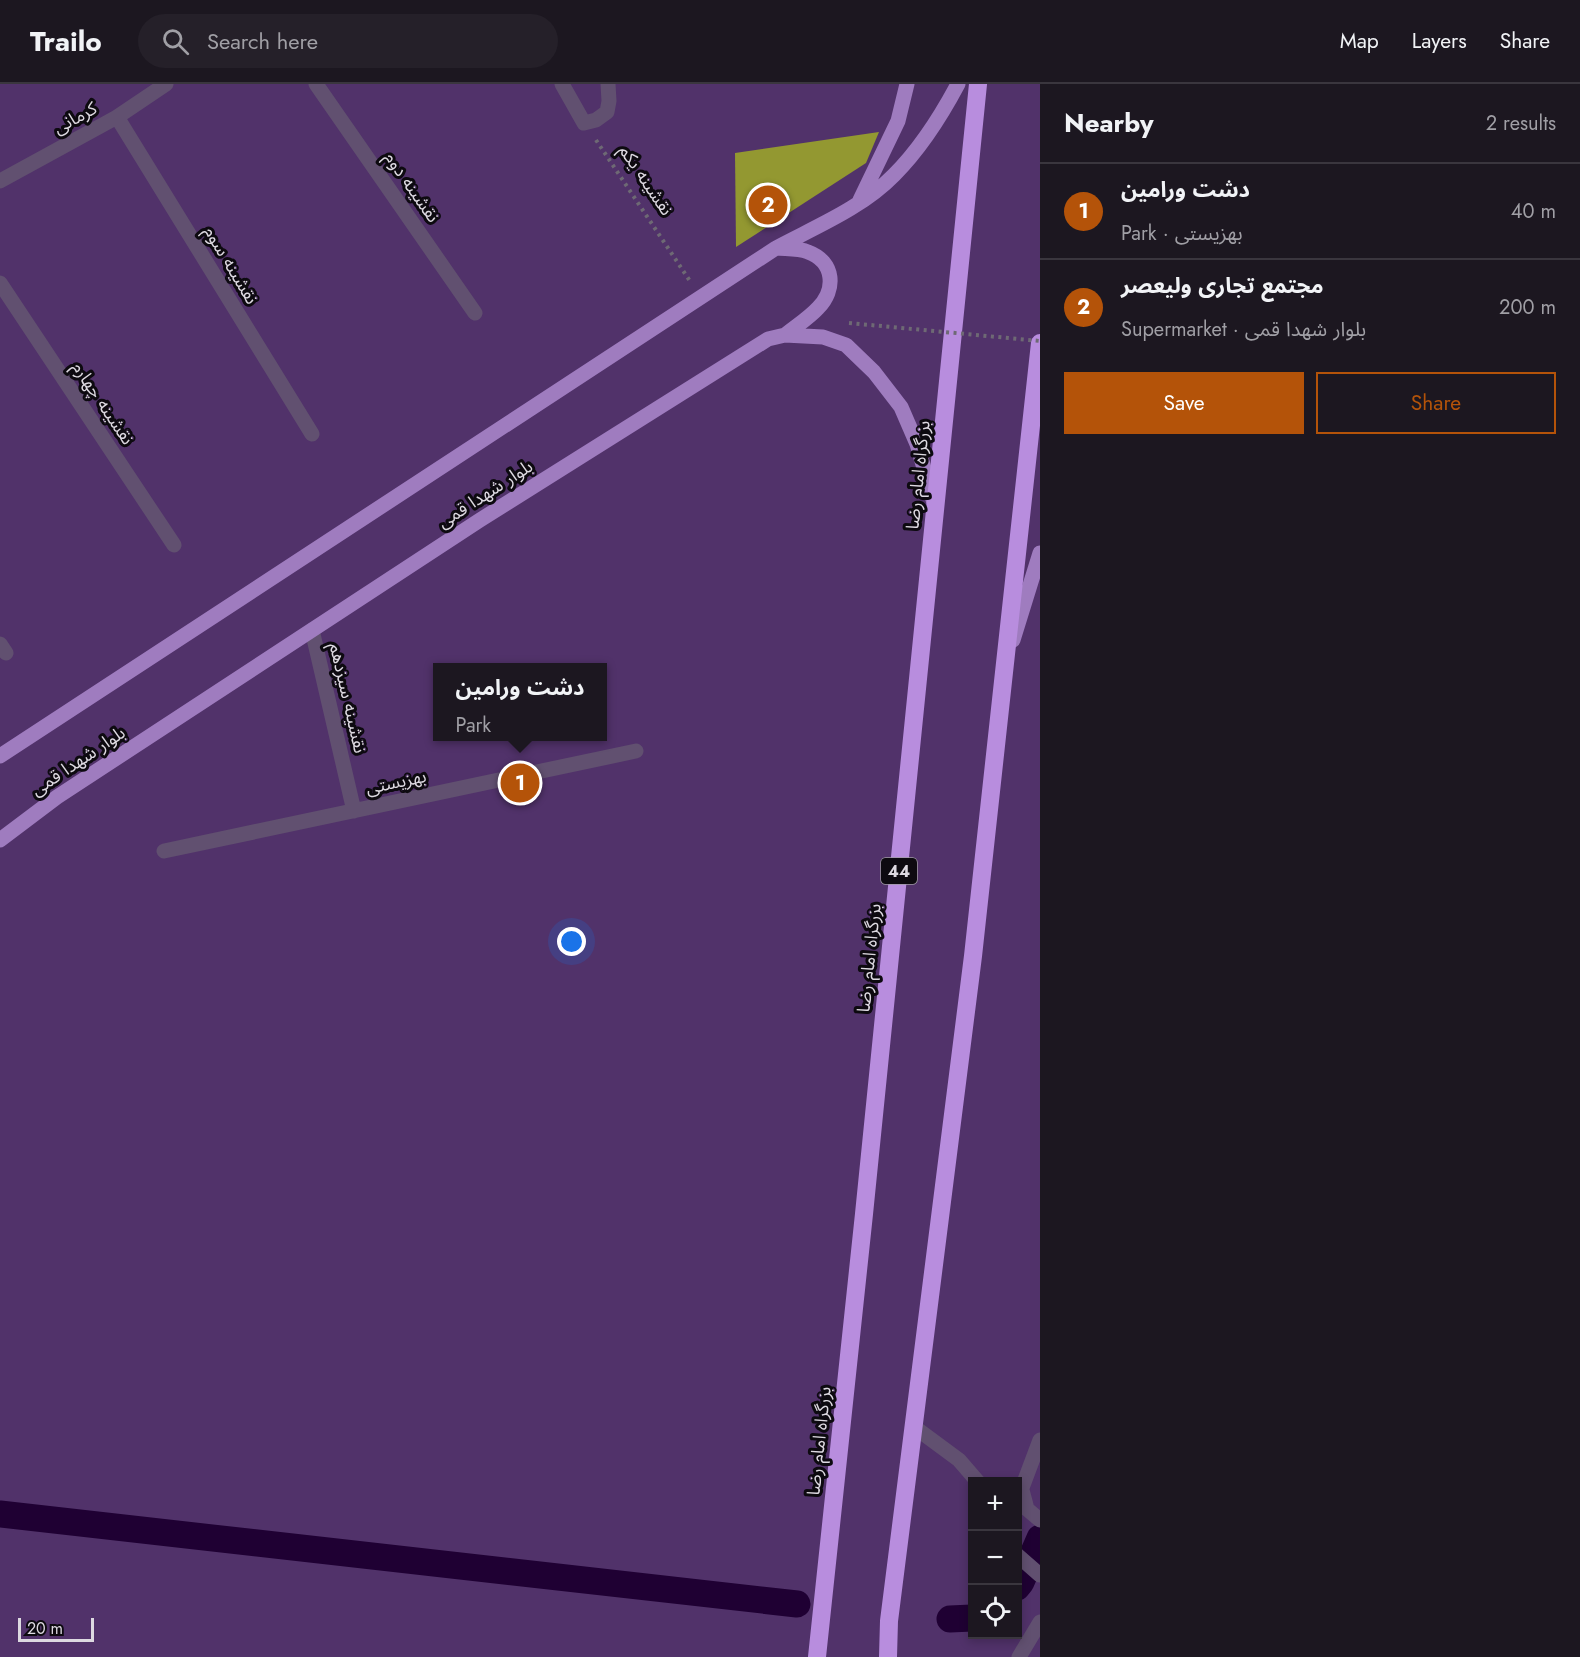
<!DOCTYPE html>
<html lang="en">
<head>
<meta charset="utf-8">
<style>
	:root { --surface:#1c1720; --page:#252029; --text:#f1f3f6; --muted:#a09fa5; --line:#3a363e; --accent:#b45309 }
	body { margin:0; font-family:Jost,"Noto Sans Arabic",sans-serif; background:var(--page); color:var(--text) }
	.controls { position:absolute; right:18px; bottom:18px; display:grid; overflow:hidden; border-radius:0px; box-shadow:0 3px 9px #0003 }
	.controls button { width:54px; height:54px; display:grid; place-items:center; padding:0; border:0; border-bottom:2px solid var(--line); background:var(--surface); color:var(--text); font:30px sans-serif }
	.scale { position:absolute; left:18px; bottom:15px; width:76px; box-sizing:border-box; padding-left:6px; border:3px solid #ddd9e1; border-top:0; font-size:16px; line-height:21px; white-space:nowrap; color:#ddd9e1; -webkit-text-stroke:4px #0d0a10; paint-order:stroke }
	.you { position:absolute; left:572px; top:858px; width:21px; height:21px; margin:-15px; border:4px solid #fff; border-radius:50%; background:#1a73e8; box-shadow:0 0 0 9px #1a73e833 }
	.badge { display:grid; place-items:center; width:39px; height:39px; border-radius:50%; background:var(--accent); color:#fff; font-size:20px; font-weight:700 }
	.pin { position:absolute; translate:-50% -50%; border:3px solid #fff; box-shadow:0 2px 6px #0006 }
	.popup { position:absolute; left:433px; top:579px; width:174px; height:78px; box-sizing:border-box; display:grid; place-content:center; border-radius:0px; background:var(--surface); filter:drop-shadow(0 2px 4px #0005); font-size:20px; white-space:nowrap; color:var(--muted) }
	.popup b { font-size:22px; color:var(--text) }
	.popup::after { content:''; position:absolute; left:50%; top:100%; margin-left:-12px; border:12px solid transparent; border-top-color:var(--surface) }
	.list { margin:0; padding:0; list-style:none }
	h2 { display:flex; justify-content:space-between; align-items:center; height:78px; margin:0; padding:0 24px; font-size:26px }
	h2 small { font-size:20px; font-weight:400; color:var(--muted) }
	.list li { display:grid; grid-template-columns:39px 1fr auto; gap:18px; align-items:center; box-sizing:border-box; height:96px; padding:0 24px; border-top:2px solid var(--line) }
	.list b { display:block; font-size:22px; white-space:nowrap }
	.list p { margin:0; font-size:20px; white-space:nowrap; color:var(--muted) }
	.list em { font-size:20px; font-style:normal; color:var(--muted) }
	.actions { display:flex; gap:12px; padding:18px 24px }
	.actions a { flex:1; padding:14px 0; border:2px solid var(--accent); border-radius:0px; text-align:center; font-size:21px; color:var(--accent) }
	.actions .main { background:var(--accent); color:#fff }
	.icon { flex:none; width:33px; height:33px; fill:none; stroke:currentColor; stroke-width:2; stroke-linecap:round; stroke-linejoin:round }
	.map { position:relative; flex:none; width:1040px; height:1573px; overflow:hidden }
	header { display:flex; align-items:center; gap:36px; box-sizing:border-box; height:84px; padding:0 30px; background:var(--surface); border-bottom:2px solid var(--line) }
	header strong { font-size:28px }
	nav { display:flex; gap:33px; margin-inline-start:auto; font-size:21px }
	.search { width:420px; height:54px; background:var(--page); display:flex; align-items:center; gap:15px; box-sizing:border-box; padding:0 21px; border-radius:33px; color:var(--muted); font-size:22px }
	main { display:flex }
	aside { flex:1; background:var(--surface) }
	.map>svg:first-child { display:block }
</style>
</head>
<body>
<header>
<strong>Trailo</strong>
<div class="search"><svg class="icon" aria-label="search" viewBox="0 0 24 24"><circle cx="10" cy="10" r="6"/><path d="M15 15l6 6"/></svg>Search here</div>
<nav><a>Map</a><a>Layers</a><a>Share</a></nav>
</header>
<main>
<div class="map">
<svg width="1040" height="1573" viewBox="0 0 1040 1573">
	<rect width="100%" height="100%" fill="#251f2b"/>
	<path fill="#51326a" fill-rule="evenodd" d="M0 0H1040V1573H0ZM438 584H602V652H438ZM972 1398H1017V1550H972Z"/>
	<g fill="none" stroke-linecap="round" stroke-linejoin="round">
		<path stroke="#1f0033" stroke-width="27" d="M0 1430 797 1520
			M1017 1503 1021 1498 1040 1454
			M950 1535 972 1534"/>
	</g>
	<path fill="#939831" d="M879 48 866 79 736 163 735 69Z"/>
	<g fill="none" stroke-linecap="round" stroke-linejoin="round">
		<path stroke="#6e6974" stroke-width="4" stroke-dasharray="3 4.5" stroke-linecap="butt" d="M596 56 690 197"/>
		<path stroke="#615070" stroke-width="15" d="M316 0 475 229
			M562 0 584 39 596 36 607 28 609 17 608 0
			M117 33 312 350
			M0 97 117 33 166 0
			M0 199 174 461
			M312 546 354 727
			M0 560 6 569
			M164 767 636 667
			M913 1342 959 1376 978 1398
			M1022 1406 1027 1425 1040 1436
			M1017 1417 1040 1356
			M1017 1471 1040 1491
			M1019 1573 1040 1538"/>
		<path stroke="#9f7cbf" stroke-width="15" d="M860 116 898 37 907 0
			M776 164C786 165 799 164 808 168 835 178 836 206 818 224 809 234 796 242 785 251
			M1013 556 1040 469
			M0 672 776 164C815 143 862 124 894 91 920 65 941 32 958 0
			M0 756 57 713 480 436 768 255 785 251 823 253 846 261 874 288 901 323 917 360 934 419"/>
		<path stroke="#b88dde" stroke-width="18" d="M817 1573 864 1130 978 0
			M888 1573 889 1537 973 872 1040 259"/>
		<path stroke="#6e6974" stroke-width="4" stroke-dasharray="3 4.5" stroke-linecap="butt" d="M849 239 1040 257"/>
	</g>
	<g text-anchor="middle" stroke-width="6" stroke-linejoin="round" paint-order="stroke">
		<rect fill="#0d0a10" stroke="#9f9ba2" stroke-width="1.5" x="881" y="774" width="36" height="26" rx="4.5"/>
		<g font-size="16" font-weight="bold" fill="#ddd9e1">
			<text x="899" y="793">44</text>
		</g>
		<g font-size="18" fill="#ddd9e1" stroke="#0d0a10">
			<text transform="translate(75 34) rotate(-29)" y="6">کرمانی</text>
			<text transform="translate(646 96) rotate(56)" y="6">نقشینه یکم</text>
			<text transform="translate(412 103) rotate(55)" y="6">نقشینه دوم</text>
			<text transform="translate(231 181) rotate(59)" y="6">نقشینه سوم</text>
			<text transform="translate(103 319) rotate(56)" y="6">نقشینه چهارم</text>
			<text transform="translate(918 391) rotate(-84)" y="6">بزرگراه امام رضا</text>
			<text transform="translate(485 410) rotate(-33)" y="6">بلوار شهدا قمی</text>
			<text transform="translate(348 614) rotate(77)" y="6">نقشینه سیزدهم</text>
			<text transform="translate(78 677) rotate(-34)" y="6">بلوار شهدا قمی</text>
			<text transform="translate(396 698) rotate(-12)" y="6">بهزیستی</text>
			<text transform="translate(869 874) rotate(-84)" y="6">بزرگراه امام رضا</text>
			<text transform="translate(819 1357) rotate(-84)" y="6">بزرگراه امام رضا</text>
		</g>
	</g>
</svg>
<div class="controls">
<button>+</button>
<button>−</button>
<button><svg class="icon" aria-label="locate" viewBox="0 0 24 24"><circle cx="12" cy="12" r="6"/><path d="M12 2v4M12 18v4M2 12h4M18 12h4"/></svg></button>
</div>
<div class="scale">20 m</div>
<div class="you"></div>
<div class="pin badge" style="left:520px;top:699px">1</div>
<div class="popup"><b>دشت ورامین</b>Park</div>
<div class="pin badge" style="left:768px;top:121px">2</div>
</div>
<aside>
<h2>Nearby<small>2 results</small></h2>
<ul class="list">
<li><span class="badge">1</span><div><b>دشت ورامین</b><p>Park · بهزیستی</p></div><em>40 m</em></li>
<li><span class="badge">2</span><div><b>مجتمع تجاری ولیعصر</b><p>Supermarket · بلوار شهدا قمی</p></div><em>200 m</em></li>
</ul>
<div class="actions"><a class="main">Save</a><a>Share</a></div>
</aside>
</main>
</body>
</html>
